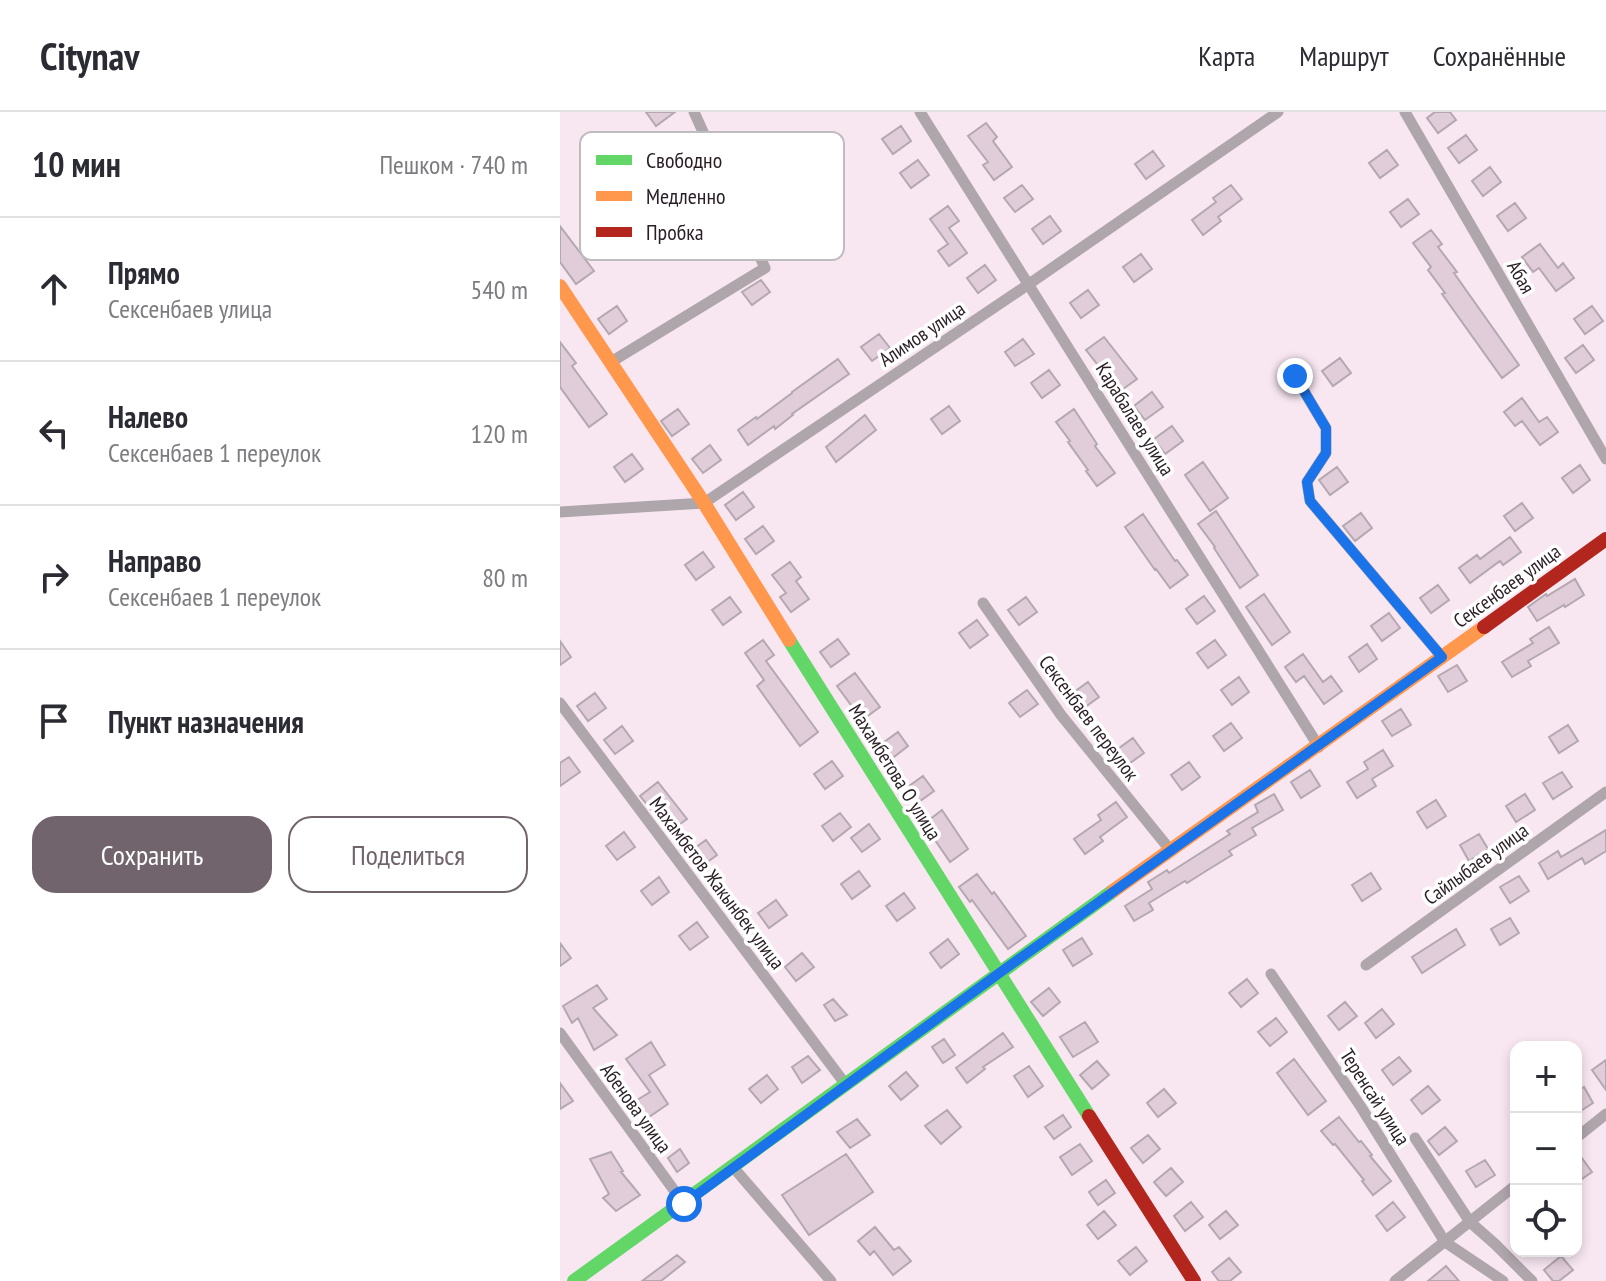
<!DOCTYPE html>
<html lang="ru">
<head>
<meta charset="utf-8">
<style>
	:root { --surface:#fff; --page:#f2f2f3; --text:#2b2b33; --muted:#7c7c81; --line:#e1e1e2; --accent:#71646c }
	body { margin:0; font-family:"PT Sans Narrow",sans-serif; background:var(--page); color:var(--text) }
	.controls { position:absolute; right:24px; bottom:24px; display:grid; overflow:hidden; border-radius:16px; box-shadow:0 4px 12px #0003 }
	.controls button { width:72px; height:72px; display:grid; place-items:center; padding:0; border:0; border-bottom:2px solid var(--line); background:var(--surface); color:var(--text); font:40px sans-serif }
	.stop { position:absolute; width:24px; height:24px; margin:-18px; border:6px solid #1a73e8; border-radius:50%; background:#fff }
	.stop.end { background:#1a73e8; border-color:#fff; box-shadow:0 2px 8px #0008 }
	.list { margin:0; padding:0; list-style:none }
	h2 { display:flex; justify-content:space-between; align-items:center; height:104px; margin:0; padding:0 32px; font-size:34px }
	h2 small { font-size:26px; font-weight:400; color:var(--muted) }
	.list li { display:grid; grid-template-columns:52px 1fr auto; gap:24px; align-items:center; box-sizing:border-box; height:144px; padding:0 32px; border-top:2px solid var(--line) }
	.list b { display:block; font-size:30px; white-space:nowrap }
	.list p { margin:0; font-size:26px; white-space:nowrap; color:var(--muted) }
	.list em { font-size:26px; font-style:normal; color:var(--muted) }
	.actions { display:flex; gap:16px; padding:24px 32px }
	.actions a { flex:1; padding:18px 0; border:2px solid var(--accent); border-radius:24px; text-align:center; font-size:28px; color:var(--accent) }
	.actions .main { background:var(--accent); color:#fff }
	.icon { flex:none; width:44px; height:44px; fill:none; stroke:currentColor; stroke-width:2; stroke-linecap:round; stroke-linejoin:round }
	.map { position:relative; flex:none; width:1046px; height:1169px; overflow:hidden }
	header { display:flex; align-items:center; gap:48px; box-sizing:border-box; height:112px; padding:0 40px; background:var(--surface); border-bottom:2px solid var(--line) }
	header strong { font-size:38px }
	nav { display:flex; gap:44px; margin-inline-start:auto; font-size:28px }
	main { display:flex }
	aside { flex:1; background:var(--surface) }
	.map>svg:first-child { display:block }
</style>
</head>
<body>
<header>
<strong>Citynav</strong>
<nav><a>Карта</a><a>Маршрут</a><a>Сохранённые</a></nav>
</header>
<main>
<aside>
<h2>10 мин<small>Пешком · 740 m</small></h2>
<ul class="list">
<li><svg class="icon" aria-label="ahead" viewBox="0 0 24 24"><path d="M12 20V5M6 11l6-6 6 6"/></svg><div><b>Прямо</b><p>Сексенбаев улица</p></div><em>540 m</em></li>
<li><svg class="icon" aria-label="left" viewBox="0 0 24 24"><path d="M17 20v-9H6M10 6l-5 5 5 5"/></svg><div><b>Налево</b><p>Сексенбаев 1 переулок</p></div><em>120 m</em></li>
<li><svg class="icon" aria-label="right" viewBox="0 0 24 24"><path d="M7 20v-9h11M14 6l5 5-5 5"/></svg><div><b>Направо</b><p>Сексенбаев 1 переулок</p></div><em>80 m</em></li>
<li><svg class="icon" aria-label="arrive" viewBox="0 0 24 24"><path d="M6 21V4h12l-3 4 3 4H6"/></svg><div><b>Пункт назначения</b></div></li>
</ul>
<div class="actions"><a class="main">Сохранить</a><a>Поделиться</a></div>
</aside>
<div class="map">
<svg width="1046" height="1169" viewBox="0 0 1046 1169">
	<rect width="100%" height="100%" fill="#f8e7f1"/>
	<path fill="#e1cdd9" stroke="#b4a8b0" stroke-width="2" d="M86 0H115L96 14Z
		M875 0H890L896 8 878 21 867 6Z
		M426 11 437 25 433 29 452 55 434 68 423 53 428 50 408 24Z
		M341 14 351 29 333 42 322 27Z
		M906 23 917 38 899 51 888 36Z
		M827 38 838 53 820 66 809 51Z
		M593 39 604 54 586 67 575 52Z
		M358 48 369 63 351 76 340 61Z
		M930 55 941 70 923 84 912 69Z
		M462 73 473 87 455 100 444 86Z
		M671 73 682 87 658 105 661 109 643 123 632 108 656 90 653 86Z
		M848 87 859 102 841 115 830 100Z
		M955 91 966 106 948 119 937 104Z
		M388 94 399 109 389 116 407 141 389 154 378 139 388 132 370 107Z
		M490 104 501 119 483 132 472 117Z
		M0 114 34 159 16 172 0 150Z
		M871 118 882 132 878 135 897 160 894 161 959 253 942 266 882 182 885 181 868 158 871 155 853 131Z
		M980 132 998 156 1003 151 1014 166 996 179 979 156 973 160 962 145Z
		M581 142 592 157 574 170 563 155Z
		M425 153 436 168 418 181 407 166Z
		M201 168 210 180 192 193 182 180Z
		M528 178 539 193 521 206 510 191Z
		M57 194 67 209 49 222 38 207Z
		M1032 194 1043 209 1025 222 1014 207Z
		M319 222 330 236 312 249 301 235Z
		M544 225 577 267 559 280 526 238Z
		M463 227 474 242 455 254 445 240Z
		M0 230 16 251 12 254 47 302 29 315 0 275Z
		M1023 233 1034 248 1016 261 1005 246Z
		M780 246 791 261 773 274 762 259Z
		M278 247 289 262 232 302 233 303 215 317 214 314 188 333 178 318 196 305 197 307 232 281V280Z
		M489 258 500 273 482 286 471 271Z
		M592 280 603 295 585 308 574 294Z
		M962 286 979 310 987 305 998 320 980 333 962 309 955 314 944 300Z
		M389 294 400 309 382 322 371 307Z
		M118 297 129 312 112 324 101 309Z
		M514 297 537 332 535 334 555 361 537 374 526 359 528 358 508 330 510 329 496 310Z
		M305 303 316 318 276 350 266 335Z
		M612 314 623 329 605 342 594 327Z
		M150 333 161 348 143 361 132 347Z
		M72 342 83 357 65 370 54 355Z
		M643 350 668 386 650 399 625 363Z
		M1020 353 1030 368 1013 381 1002 366Z
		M777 355 788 370 770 383 759 368Z
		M183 380 194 395 176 408 165 393Z
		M962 391 973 406 955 419 944 404Z
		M656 399 698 463 680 476 654 436 655 435 638 412Z
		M801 401 812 416 795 429 783 414Z
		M583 402 615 449 617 448 628 463 610 476 596 457 595 458 565 415Z
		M203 414 214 429 196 442 185 427Z
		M950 425 961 440 943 453 940 449 910 471 899 456 917 443 920 447Z
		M143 440 154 455 136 468 125 453Z
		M230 450 241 465 236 469 249 487 231 500 220 485 226 481 212 463Z
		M1015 467 1024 483 1005 495 1004 493 977 509 968 495 986 482 987 484Z
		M878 473 889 488 871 501 860 486Z
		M704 482 730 520 712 533 686 495Z
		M644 484 655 499 637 512 626 497Z
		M170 485 181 500 163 513 152 498Z
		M466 485 477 500 459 513 448 498Z
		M829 501 840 516 822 529 811 514Z
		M417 508 428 523 410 536 399 521Z
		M989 515 999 531 968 549 971 554 952 565 942 550 973 531 970 527Z
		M278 527 289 542 271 555 260 540Z
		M203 528 214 543 206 549 258 620 240 634 197 574 204 568 185 541Z
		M655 528 666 543 648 556 637 541Z
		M0 529 11 545 0 553Z
		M807 532 817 547 799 560 789 545Z
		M743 542 763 570 771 564 782 579 764 592 744 564 736 570 725 555Z
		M897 553 907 569 888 580 878 564Z
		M295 561 320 595 302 608 277 574Z
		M679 565 689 580 672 593 661 578Z
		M528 570 539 585 521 598 510 583Z
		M467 578 478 592 460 605 449 591Z
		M35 581 46 596 28 609 17 594Z
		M841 597 851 613 832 624 822 609Z
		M671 611 682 626 664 639 653 624Z
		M1008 613 1018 629 999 641 989 625Z
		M62 614 73 629 55 642 44 628Z
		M338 620 348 634 330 648 320 633Z
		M573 626 584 641 566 654 555 639Z
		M823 638 833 654 812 667 816 674 797 686 787 670 808 657 804 650Z
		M9 645 20 660 0 674V651Z
		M272 649 283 664 265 677 254 662Z
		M629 650 640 665 622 678 611 663Z
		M750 658 760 674 741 686 731 670Z
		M1002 660 1012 675 993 687 983 671Z
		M363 664 374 679 356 692 345 677Z
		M98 670 127 707 109 720 80 684Z
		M714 682 723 698 692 716 696 723 669 739 672 743 646 759 627 771 625 769 589 791 593 798 574 809 565 794 592 777 588 770 607 758 609 761 670 722 667 719 698 700 695 693Z
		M965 682 975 698 956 710 946 694Z
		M876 688 886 704 867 716 857 700Z
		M556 690 567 705 540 725 543 729 525 742 514 727 541 708 538 703Z
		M382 698 408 737 390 750 364 712Z
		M280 701 291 715 273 729 262 714Z
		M309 712 320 727 302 740 291 726Z
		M1046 718V739L1025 752 1022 746 988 767 979 751 998 739 1001 745Z
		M64 720 75 735 57 748 46 734Z
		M919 722 928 737 909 749 900 733Z
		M146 728 157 743 139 756 128 741Z
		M299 759 310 774 292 787 281 772Z
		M811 761 821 777 802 789 792 773Z
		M417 762 432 782 434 780 466 824 448 837 412 788 410 790 399 775Z
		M959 764 969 779 950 791 940 775Z
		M99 765 109 780 92 793 81 779Z
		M344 781 355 796 337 809 326 794Z
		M216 788 227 803 209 816 198 801Z
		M950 806 959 821 940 833 931 817Z
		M137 810 148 825 130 838 119 824Z
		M896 817 905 833 862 861 852 845Z
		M522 826 532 842 513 854 503 838Z
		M388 827 399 842 381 856 370 841Z
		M0 831 11 846 0 854Z
		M242 841 254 855 236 869 225 855Z
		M687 867 698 881 681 895 669 881Z
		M37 873 47 887 33 896 57 923 34 938 18 906 12 911 3 894Z
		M489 876 500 890 483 904 471 890Z
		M273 887 287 903 275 909 264 893Z
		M785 890 797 904 779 918 768 904Z
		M822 897 834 912 816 926 805 911Z
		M716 906 727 920 710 934 698 920Z
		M525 910 538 930 513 945 500 925Z
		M443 921 453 935 423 955 425 957 407 971 396 956Z
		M384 927 395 943 383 951 372 935Z
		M91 930 105 953 89 963 108 992 86 1007 74 990 90 980 66 947Z
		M248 944 260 958 242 971 232 955Z
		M839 945 851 959 833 973 822 958Z
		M734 947 766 989 748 1003 717 961Z
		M1046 948V978L1032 958Z
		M537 949 549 963 532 977 520 963Z
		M469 954 483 974 468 985 454 964Z
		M346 960 358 974 341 988 329 974Z
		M207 963 218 977 201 991 189 977Z
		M0 971 13 989 0 997Z
		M868 974 880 988 862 1002 851 988Z
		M1024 975 1033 991 1016 1002V980Z
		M604 977 616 991 598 1005 587 991Z
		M387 998 401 1015 381 1032 365 1014Z
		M503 1003 511 1015 494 1027 485 1015Z
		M779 1005 799 1030 801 1029 812 1043 810 1044 831 1069 813 1083 802 1069 804 1068 775 1032 773 1033 761 1019Z
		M297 1007 310 1023 290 1036 277 1020Z
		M885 1015 897 1029 879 1043 868 1029Z
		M588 1023 600 1037 583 1051 571 1036Z
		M520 1032 532 1049 512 1063 500 1045Z
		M120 1037 129 1051 117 1060 108 1046Z
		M1016 1038 1032 1060 1016 1071Z
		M51 1040 63 1059 61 1060 80 1083 56 1099 43 1086 49 1082 30 1047Z
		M286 1042 313 1080 249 1123 222 1083Z
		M925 1048 935 1063 916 1075 906 1059Z
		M611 1056 623 1070 606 1084 594 1070Z
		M546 1068 555 1081 538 1093 529 1080Z
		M631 1090 643 1105 625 1119 614 1104Z
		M833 1090 845 1105 827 1119 816 1104Z
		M544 1099 556 1113 538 1127 527 1113Z
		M666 1099 678 1113 660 1127 649 1113Z
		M315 1115 334 1138 339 1135 351 1149 333 1163 314 1139 310 1143 298 1129Z
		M576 1135 587 1149 570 1163 558 1149Z
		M117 1143 125 1150 101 1169H82Z
		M1001 1144 1013 1158 999 1169H993L984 1158Z
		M669 1146 681 1160 670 1169H659L652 1160Z
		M886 1154 899 1169H868Z"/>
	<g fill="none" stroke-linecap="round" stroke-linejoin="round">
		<path stroke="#afa6ab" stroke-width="11" d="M360 0 759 635
			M845 0 1046 347
			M51 250 205 156 134 0
			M735 264 766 316V341L747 370 750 389 882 545
			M0 400 144 391 469 172 718 0
			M423 491 501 603 611 739
			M0 591 286 973
			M806 853 1046 680
			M711 862 801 995 885 1130 943 1169
			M0 921 124 1092
			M855 1026 910 1110 935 1132 972 1169
			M1016 1026 1046 1002
			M173 1055 271 1169
			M835 1169 956 1073"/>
		<path stroke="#63d668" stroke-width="14" d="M229 528 529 1004
			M14 1169 553 779"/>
		<path stroke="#ff974d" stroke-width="14" d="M0 174 144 391 229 528
			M553 779 924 515"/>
		<path stroke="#b3261e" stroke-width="14" d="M924 515 1046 427
			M529 1004 634 1169"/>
	</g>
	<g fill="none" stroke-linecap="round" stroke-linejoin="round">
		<path stroke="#1a73e8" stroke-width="10" d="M124 1092 438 862 882 545 750 389 747 370 766 341V316L735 264"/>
	</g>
	<g text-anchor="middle" stroke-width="7" stroke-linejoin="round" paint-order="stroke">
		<g font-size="20" fill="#291e25" stroke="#fff">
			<text transform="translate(961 165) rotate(60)" y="7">Абая</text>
			<text transform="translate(362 222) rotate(-34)" y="7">Алимов улица</text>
			<text transform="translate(575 307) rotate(58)" y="7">Карабалаев улица</text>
			<text transform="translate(947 474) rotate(-36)" y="7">Сексенбаев улица</text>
			<text transform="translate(529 606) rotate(53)" y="7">Сексенбаев переулок</text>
			<text transform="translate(335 660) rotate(58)" y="7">Махамбетова О улица</text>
			<text transform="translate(916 752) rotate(-36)" y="7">Сайлыбаев улица</text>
			<text transform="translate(157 771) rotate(53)" y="7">Махамбетов Жакынбек улица</text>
			<text transform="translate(815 985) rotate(57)" y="7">Теренсай улица</text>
			<text transform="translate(76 996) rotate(54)" y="7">Абенова улица</text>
		</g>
	</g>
	<rect x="20" y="20" width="264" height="128" rx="12" fill="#fff" stroke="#bfbcbe" stroke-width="2"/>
	<rect x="36" y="43" width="36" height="10" fill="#63d668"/>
	<rect x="36" y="79" width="36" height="10" fill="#ff974d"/>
	<rect x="36" y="115" width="36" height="10" fill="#b3261e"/>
	<g font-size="22" fill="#291e25">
		<text x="86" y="56">Свободно</text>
		<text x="86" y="92">Медленно</text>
		<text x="86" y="128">Пробка</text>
	</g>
</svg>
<div class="controls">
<button>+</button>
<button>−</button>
<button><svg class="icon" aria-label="locate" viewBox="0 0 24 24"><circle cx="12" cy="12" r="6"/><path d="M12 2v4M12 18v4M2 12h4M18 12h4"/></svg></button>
</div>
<div class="stop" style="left:124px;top:1092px"></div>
<div class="stop end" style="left:735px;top:264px"></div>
</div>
</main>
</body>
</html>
